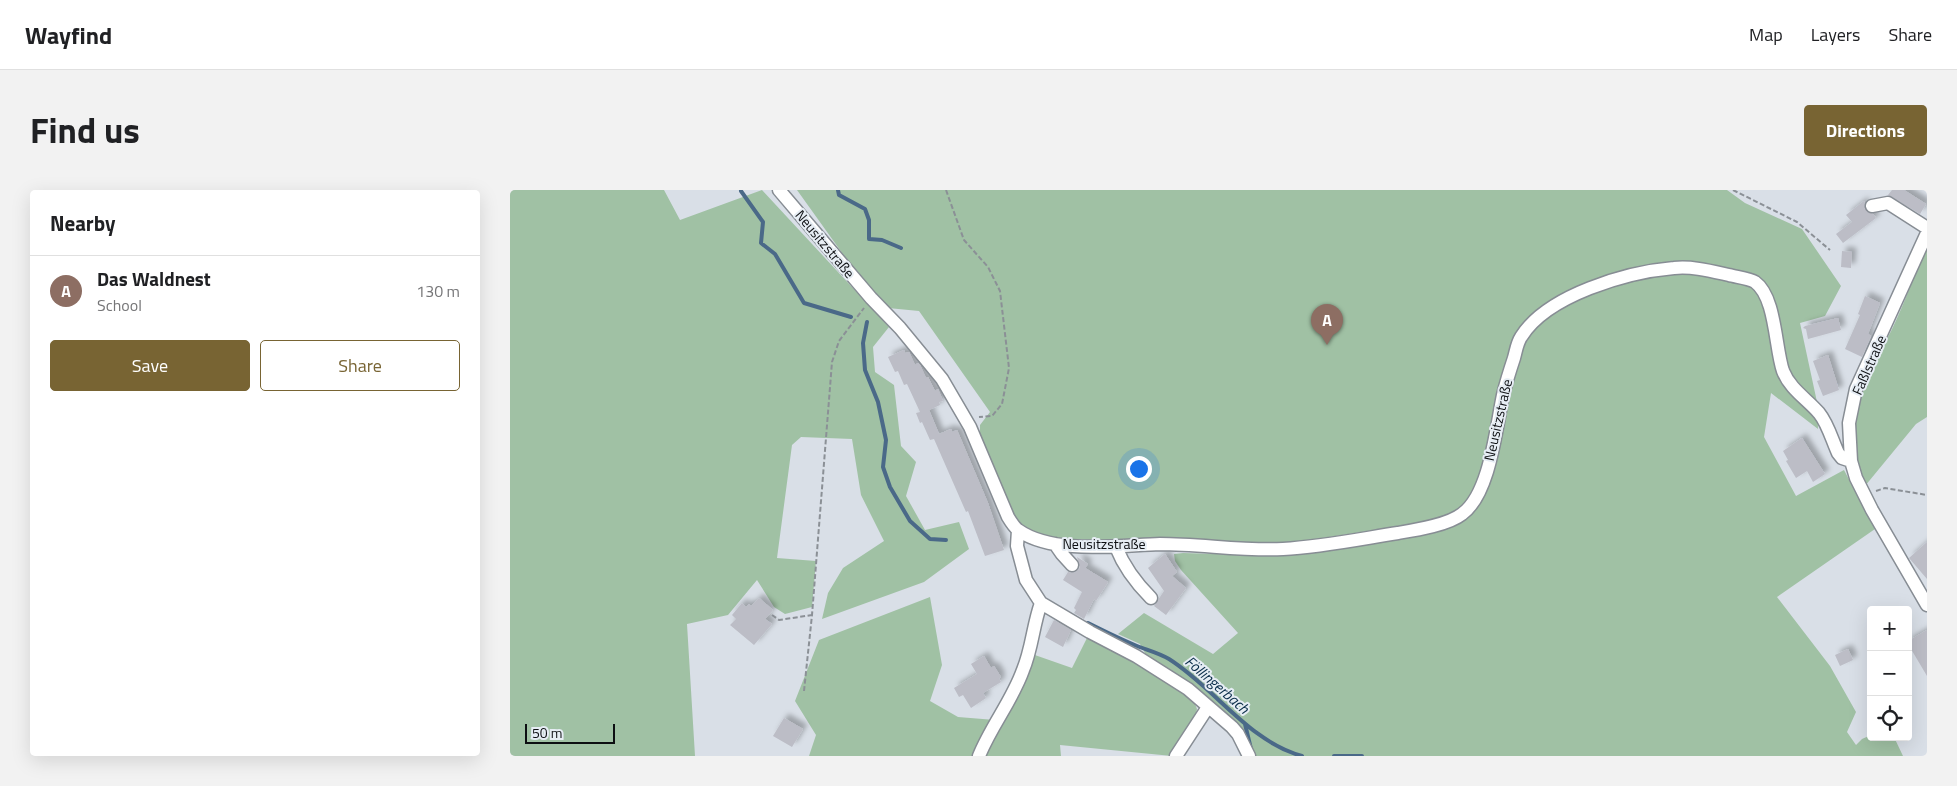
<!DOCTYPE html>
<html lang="en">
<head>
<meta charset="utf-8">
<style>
	:root { --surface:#fff; --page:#f2f2f2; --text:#202124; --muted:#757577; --line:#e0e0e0; --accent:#786433 }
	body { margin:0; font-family:"Titillium Web",sans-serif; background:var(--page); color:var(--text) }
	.controls { position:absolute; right:15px; bottom:15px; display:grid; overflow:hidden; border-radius:5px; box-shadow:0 5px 20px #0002 }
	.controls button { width:45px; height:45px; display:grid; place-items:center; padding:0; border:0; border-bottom:1px solid var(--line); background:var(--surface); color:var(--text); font:25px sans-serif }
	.scale { position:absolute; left:15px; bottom:12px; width:90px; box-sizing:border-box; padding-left:5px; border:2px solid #0d0f12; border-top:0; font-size:14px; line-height:18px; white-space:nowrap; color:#0d0f12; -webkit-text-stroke:4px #e6edf4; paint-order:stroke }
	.you { position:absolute; left:628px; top:278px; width:18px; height:18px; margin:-12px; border:4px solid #fff; border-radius:50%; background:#1a73e8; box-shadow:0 0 0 8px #1a73e833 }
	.badge { display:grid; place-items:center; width:32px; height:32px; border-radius:50%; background:var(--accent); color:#fff; font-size:16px; font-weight:700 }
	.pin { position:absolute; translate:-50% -41px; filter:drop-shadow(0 1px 2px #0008) }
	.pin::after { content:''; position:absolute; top:26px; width:18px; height:15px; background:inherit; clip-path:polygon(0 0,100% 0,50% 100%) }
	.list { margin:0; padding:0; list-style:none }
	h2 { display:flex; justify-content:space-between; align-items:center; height:65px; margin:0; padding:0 20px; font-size:21px }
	h2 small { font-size:16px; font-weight:400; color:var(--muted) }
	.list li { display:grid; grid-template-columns:32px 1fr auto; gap:15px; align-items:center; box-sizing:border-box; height:70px; padding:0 20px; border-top:1px solid var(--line) }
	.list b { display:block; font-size:19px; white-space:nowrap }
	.list p { margin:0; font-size:16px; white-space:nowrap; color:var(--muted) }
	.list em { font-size:16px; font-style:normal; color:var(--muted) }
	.actions { display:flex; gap:10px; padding:15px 20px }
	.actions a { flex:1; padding:11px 0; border:1px solid var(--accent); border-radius:5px; text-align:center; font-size:18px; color:var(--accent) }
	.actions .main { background:var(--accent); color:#fff }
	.icon { flex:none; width:28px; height:28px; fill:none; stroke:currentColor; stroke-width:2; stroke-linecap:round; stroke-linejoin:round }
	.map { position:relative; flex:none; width:1417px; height:566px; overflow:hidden; border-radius:5px }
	header { display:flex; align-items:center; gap:30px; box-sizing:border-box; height:70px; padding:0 25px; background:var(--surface); border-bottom:1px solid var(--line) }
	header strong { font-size:24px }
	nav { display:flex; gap:28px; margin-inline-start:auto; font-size:18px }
	.intro { display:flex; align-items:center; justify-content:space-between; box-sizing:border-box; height:120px; padding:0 30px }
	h1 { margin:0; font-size:35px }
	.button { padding:12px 22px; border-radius:5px; background:var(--accent); color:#fff; font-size:18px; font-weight:700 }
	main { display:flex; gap:30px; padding:0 30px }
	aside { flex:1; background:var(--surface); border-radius:5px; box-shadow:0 5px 20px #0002 }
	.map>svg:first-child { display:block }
</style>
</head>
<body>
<header>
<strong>Wayfind</strong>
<nav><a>Map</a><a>Layers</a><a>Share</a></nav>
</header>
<div class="intro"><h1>Find us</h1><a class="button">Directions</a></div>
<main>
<aside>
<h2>Nearby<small></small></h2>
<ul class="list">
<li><span class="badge" style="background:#8d6e63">A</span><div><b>Das Waldnest</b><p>School</p></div><em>130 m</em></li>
</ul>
<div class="actions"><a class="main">Save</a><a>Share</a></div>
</aside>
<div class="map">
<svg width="1417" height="566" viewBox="0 0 1417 566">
	<defs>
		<filter id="shadow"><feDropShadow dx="4.5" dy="-4.5" stdDeviation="2.5" flood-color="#0004"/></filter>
	</defs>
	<rect width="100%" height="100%" fill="#d9dfe7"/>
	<path fill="#a0c1a4" d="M0 0H154L170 30 252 0 379 137 363 157 365 182 384 195 391 256 406 272 396 306 415 340 449 332 459 359 414 392 312 429 318 403 333 378 374 351 351 305 342 249 291 247 282 255 267 368 306 371 302 417 275 424 264 417 247 390 218 425 177 434 185 566H0Z
		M287 0H1217L1235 13 1292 39 1331 96 1315 126 1290 133 1307 212 1308 239 1261 203 1254 247 1286 306 1334 280 1365 339 1267 407 1320 476 1346 522 1337 542 1346 555 1352 549 1361 545V547H1384L1393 566H741L734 549 636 465 630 454 608 444 634 423 703 464 728 443 671 380 665 371 664 364 673 363 767 366 903 347 904 334 800 350 753 354 610 351 539 348 516 339 503 327 470 247V235L480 222 409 121 378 118 340 74Z
		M1417 52V227L1406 234 1355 296C1344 280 1343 236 1347 217 1351 194 1372 160 1383 137 1396 110 1406 80 1417 52Z
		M420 407 432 475 420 511 448 527 485 530 522 464 562 478 578 446 607 461 683 509 687 519 685 530 662 566 550 555 551 566H299L306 545 285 511 309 450Z"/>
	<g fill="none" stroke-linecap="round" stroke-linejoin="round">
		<path stroke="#4a6988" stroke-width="4" d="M328 0 329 5 355 19 359 30V49L372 50 391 58
			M231 1 253 32 251 53 265 64 294 113 341 127
			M357 132 353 153 355 180 368 212 376 250 373 277 380 297 400 331 420 349 436 350
			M578 433C594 441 610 449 627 456 637 460 649 463 659 469 705 498 738 551 792 566
			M735 534 741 559
			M824 566H852"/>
	</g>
	<path fill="#bcbdc6" filter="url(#shadow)" d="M1382 0H1394L1416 14 1410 24 1378 5Z
		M1354 11 1356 21 1363 24 1366 28 1333 53 1326 44 1342 32 1336 25Z
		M1332 61 1342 62 1341 78 1331 77Z
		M1355 106 1370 113 1358 144 1361 146 1352 167 1335 159 1350 125 1348 124Z
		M1328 128 1331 140 1298 149 1296 139 1293 138 1295 136Z
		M394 160 395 163 399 162 405 175 408 173 410 175 416 188 418 187 425 201 428 199 433 211 429 212 430 215 419 220 429 244 441 239 442 242 447 240 478 313 494 360 475 366 458 321 456 322 424 249 420 250 412 232 410 233 406 223 410 222 397 194 394 195 388 181 385 182 378 167Z
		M1318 165 1329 200 1313 206 1307 191 1310 190 1303 171Z
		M1292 248 1315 284 1303 292 1297 281 1286 288 1276 271 1278 270 1273 261Z
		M1417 352V389L1399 368Z
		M655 364 667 382 662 386 676 398 656 425 644 416 654 401 638 378Z
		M567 367 578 374 575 378 598 392 586 411 584 409 574 429 564 423 566 420 564 418 572 402 553 390 558 382 564 383 570 378Z
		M249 408 263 420 255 429 262 434 244 455 220 435 226 429 222 425 232 413 236 417 239 414 241 416Z
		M544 430 561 440 553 457 535 447Z
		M1417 440V486L1398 454V451Z
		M1338 459 1343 470 1330 476 1325 465Z
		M474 466 481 478 484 476 491 487 489 488 491 492 473 503 476 508 461 518 453 505 449 507 444 498 467 484 461 474Z
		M274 528 293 539 282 557 263 546Z"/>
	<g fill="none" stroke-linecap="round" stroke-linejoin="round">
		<defs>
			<path id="minor" d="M269 0 361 108 390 138 432 189 460 237 498 327C501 332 504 337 508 340 543 365 610 355 650 354 691 354 732 361 773 359 811 357 850 349 888 343 906 340 938 335 952 324 980 304 986 238 993 205 996 193 1000 180 1004 168 1006 161 1007 153 1011 147 1037 105 1117 82 1164 78 1182 76 1201 81 1219 85 1226 87 1239 88 1245 92 1266 107 1265 158 1273 181 1280 199 1297 209 1309 223 1318 234 1322 250 1328 263L1332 268 1341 271
				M1362 16 1378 13 1417 38
				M1417 43 1346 199 1339 233 1341 271 1346 288 1362 320 1417 415
				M508 340 507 356 516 390 531 413 580 442 626 466 678 499 722 537 728 544 739 566
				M545 354 552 364 562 375
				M606 357C614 377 626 393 641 408
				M469 566C481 536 502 511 513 480 522 459 523 435 531 413
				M666 566 698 517"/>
		</defs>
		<use href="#minor" stroke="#878d94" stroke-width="15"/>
		<path stroke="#8b9096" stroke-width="2" stroke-dasharray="5 2.5" stroke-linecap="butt" d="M436 0 454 50 478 77 490 101 499 178 492 214 482 226 469 227
			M1223 0 1287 32 1320 60
			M1366 301 1375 298 1417 305
			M262 425 269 430 302 425
			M294 501 302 425 322 172 329 151 354 118"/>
		<use href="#minor" stroke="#fff" stroke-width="12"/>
	</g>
	<g text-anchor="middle" stroke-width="4" stroke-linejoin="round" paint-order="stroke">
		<g font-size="14" fill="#0d0f12" stroke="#e6edf4">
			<text transform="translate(315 54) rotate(50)" y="5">Neusitzstraße</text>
			<text transform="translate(1359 175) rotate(-66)" y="5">Faßlstraße</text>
			<text transform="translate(988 230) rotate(-77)" y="5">Neusitzstraße</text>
			<text x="594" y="359">Neusitzstraße</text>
		</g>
		<g font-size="15" font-style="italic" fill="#082b48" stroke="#e6edf4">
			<text transform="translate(707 495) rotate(41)" y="5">Föllingerbach</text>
		</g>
	</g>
</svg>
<div class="controls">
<button>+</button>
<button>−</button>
<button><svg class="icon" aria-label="locate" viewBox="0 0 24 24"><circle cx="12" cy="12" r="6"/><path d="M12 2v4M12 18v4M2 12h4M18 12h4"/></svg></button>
</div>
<div class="scale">50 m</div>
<div class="you"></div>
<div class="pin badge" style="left:817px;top:155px;background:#8d6e63">A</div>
</div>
</main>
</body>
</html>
